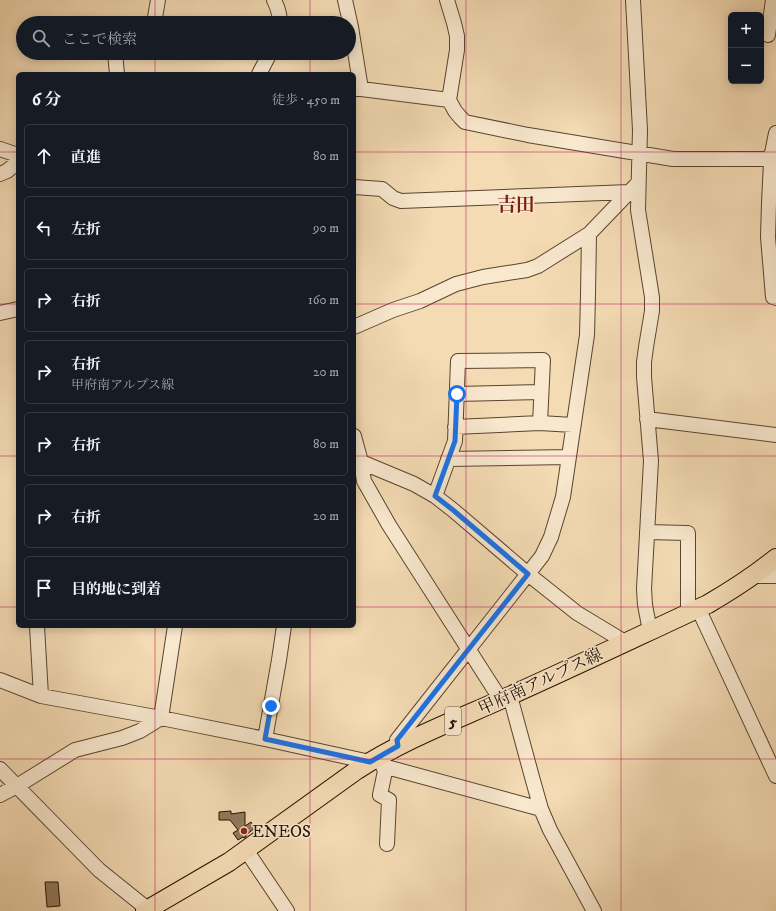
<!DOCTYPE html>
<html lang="ja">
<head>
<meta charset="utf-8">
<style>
	:root { --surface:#171b24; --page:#20242c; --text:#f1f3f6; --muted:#9ea1a6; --line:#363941 }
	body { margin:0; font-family:"IM FELL DW Pica","Noto Serif JP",serif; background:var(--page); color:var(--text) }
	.controls { position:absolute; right:12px; top:12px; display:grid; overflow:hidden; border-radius:6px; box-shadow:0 2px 10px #0003 }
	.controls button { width:36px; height:36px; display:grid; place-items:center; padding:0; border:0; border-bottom:1px solid var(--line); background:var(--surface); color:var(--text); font:20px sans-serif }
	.stop { position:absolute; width:12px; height:12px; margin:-9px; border:3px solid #1a73e8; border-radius:50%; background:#fff }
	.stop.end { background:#1a73e8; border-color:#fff; box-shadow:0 1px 4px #0008 }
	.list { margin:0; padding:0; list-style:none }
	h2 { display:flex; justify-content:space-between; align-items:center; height:52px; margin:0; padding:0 16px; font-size:17px }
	h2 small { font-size:13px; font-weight:400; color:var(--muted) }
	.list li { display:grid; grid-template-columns:26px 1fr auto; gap:12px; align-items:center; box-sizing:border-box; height:64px; margin:0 8px 8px; padding:0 8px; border:1px solid var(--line); border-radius:6px }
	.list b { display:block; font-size:15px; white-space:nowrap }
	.list p { margin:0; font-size:13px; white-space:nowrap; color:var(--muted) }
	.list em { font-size:13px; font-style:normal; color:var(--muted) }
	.icon { flex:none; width:22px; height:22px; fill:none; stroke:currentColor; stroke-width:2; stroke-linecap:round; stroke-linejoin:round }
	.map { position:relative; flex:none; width:776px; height:911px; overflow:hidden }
	.search { position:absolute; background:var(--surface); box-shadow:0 2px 10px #0003; left:16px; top:16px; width:340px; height:44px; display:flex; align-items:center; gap:10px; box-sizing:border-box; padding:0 14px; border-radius:22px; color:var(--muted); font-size:15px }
	.panel { position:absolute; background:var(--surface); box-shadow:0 2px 10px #0003; left:16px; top:72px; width:340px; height:556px; border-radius:6px }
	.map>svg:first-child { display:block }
</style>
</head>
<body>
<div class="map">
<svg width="776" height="911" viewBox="0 0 776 911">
	<rect width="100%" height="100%" fill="#f4dbb4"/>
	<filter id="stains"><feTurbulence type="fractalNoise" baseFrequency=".005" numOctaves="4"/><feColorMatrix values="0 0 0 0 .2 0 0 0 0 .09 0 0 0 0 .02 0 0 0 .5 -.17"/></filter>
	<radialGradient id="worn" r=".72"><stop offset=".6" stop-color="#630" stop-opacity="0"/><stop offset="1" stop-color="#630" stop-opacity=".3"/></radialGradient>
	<path fill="#917a5e" stroke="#261100" d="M231 811V814L245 812V826L251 822 255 828 246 835V837L244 838 243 837 238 840 233 833 238 830 230 820H219V812Z
		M45 882H58L60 906 47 907Z"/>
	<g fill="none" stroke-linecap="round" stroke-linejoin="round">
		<defs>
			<path id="minor" d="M274 0C278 8 280 14 280 23
				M345 0 351 27 361 89
				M447 0 454 23 457 36V50L449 100 455 111 460 117 465 122 528 135 673 159H768L776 166
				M633 0 640 130 638 210 652 297V311L646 347 644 362V377L651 461 644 589 645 605 650 631
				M154 23 158 0
				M768 35 773 0
				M115 53 117 74
				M259 74 270 53
				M354 89H361L449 100
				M0 149 18 155
				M768 159 772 153 776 133
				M771 162 769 203 768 237 773 297 776 298
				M0 174 7 171 18 162
				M354 187 382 189 393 198 401 201 629 192
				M0 313 18 309
				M354 327 393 310 420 301 456 284 483 277 527 270 538 266 589 234 638 183
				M457 394 541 392
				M647 419 776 435
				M455 427 540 423 573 425
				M354 436 361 462 364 481 389 525 501 700
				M354 459 414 484 435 496 453 510 528 574 577 613 625 642
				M448 459 569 457
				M435 496 455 441 458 361 543 360 540 423
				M647 532 688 533V605L691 611
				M752 576H776
				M698 608 776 776
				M37 626 41 696
				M0 680 41 696 161 718 265 739 370 762
				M510 696 532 777 541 809 550 830 594 911
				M265 739 279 660 284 626
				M398 746 397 740 542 556 551 537 563 497 587 335 588 295 589 234
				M380 759 385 771 380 795 389 800 387 844
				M383 766 541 809
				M0 769 99 870 150 911
				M0 795 17 786 75 750 122 738 140 731 161 718 175 626
				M246 850 287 911"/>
			<path id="major" d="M145 911 229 862 357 770C403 740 456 720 507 697 574 667 641 635 708 604 732 590 755 575 776 558"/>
		</defs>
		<use href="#minor" stroke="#5a442d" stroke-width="16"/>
		<use href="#major" stroke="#261100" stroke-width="20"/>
		<use href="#minor" stroke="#f8e8ce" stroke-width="14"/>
		<use href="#major" stroke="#f4dbb4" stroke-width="18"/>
	</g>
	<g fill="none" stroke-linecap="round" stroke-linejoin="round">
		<path stroke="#1a73e8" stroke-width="5" d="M271 706 265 739 370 762 398 746 397 740 528 574 453 510 435 496 455 441 457 394"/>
	</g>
	<path fill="none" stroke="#c2185b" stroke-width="1" stroke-opacity="0.55" d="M155 0V23M310 0V23M466 0V911M621 0V911M155 53V74M310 53V74M0 152H18M354 152H776M0 304H18M354 304H776M0 456H18M354 456H776M0 607H18M354 607H776M155 626V911M310 626V911M0 759H776"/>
	<circle fill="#8f2418" stroke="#f8e8ce" stroke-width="1.5" cx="244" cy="831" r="4"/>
	<g text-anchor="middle" stroke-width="3" stroke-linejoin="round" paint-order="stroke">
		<rect fill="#f8e8ce" stroke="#65523e" stroke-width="1" x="445" y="707" width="16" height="28" rx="3"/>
		<g font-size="16" font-weight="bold" fill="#261100">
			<text x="453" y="727">5</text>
		</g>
		<g font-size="17" fill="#261100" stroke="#f8e8ce">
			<text transform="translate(540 681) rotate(-25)" y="6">甲府南アルプス線</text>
		</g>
		<g font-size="17" fill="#261100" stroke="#f8e8ce" text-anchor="start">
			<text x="252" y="837">ENEOS</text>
		</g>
		<g font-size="19" font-weight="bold" fill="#7a1f14" stroke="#f8e8ce">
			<text x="516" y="211">吉田</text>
		</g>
	</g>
	<rect width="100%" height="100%" filter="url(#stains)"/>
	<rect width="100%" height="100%" fill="url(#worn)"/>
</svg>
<div class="controls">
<button>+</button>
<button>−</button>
</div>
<div class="stop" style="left:457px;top:394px"></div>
<div class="stop end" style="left:271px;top:706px"></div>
<div class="search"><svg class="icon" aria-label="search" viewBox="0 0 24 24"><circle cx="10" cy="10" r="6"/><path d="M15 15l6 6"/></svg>ここで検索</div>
<section class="panel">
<h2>6 分<small>徒歩 · 450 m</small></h2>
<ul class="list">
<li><svg class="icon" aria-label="ahead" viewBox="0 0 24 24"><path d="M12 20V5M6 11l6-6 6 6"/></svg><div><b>直進</b></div><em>80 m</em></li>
<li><svg class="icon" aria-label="left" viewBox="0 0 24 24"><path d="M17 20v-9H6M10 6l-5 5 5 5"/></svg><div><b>左折</b></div><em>90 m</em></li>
<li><svg class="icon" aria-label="right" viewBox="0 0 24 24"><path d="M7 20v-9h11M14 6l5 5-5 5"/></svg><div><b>右折</b></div><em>160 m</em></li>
<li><svg class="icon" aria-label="right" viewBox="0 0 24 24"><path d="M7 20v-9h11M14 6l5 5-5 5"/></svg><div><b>右折</b><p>甲府南アルプス線</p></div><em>20 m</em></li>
<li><svg class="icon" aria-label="right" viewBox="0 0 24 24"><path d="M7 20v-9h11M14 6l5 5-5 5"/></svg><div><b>右折</b></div><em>80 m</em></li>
<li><svg class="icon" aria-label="right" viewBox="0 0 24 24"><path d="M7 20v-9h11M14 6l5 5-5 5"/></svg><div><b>右折</b></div><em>20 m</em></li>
<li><svg class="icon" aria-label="arrive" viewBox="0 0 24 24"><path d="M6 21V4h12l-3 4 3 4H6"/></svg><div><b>目的地に到着</b></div></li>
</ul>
</section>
</div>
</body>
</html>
